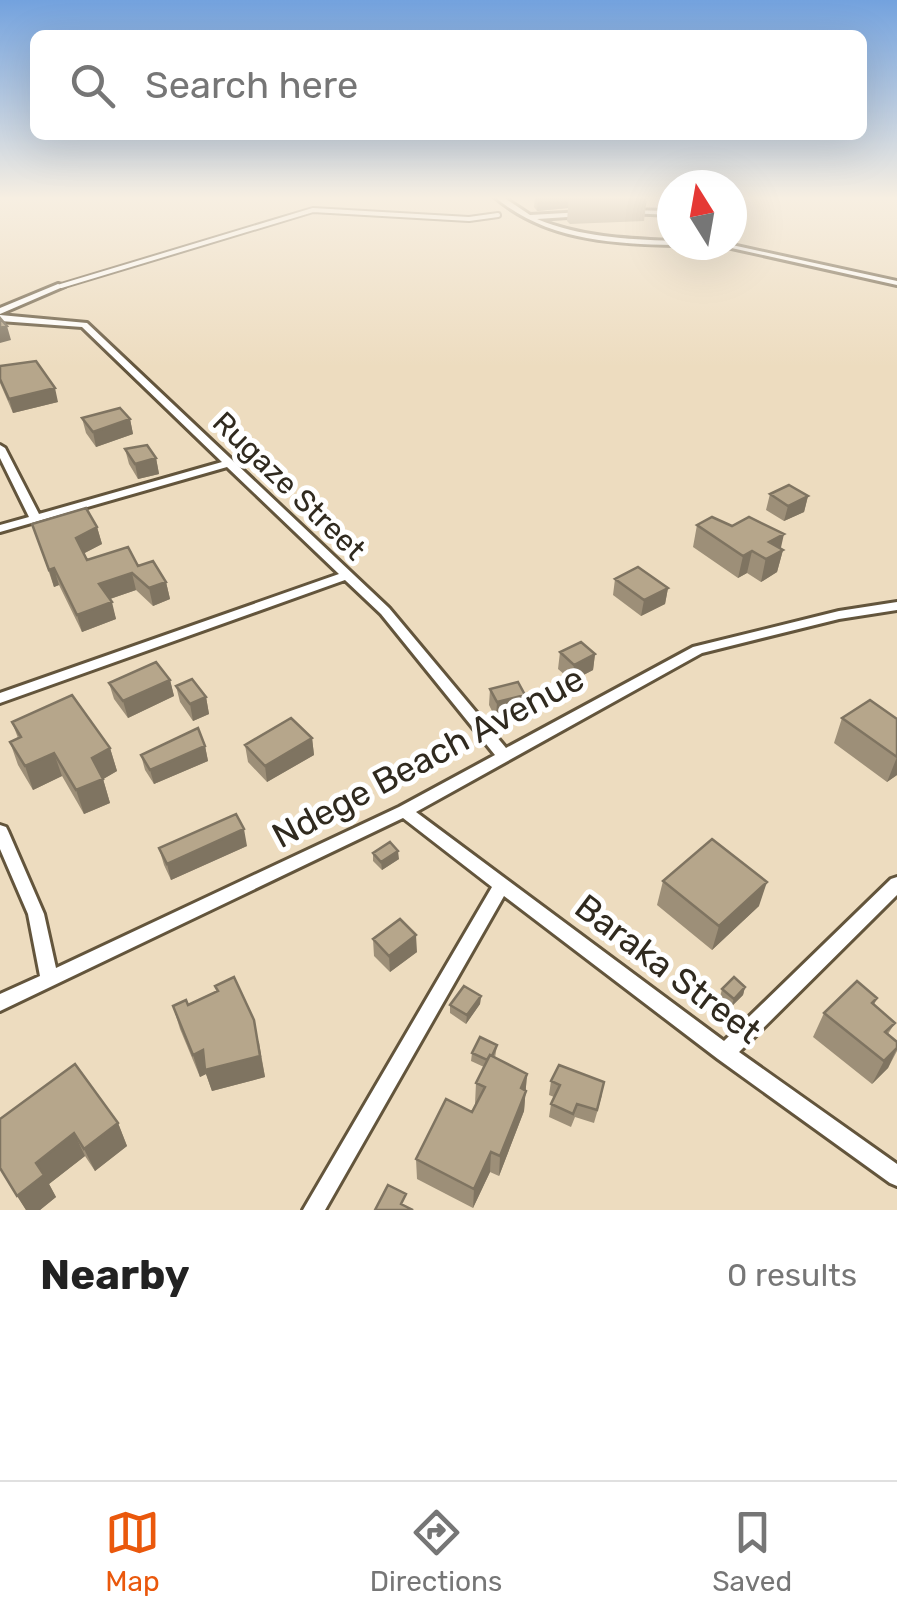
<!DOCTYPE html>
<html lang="en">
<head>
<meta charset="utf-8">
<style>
	:root { --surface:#fff; --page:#f6f6f6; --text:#222; --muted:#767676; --line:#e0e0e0; --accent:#ea580c }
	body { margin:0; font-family:Rubik,sans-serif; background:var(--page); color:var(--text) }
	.compass { position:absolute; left:657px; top:170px; width:90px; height:90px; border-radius:50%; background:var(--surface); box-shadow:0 10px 40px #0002; rotate:349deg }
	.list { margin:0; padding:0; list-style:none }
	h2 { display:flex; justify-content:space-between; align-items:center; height:130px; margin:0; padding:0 40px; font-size:42px }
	h2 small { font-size:32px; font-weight:400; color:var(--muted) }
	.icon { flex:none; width:55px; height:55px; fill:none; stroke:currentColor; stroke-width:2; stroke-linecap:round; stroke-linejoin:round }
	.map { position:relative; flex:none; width:897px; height:1210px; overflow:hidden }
	.search { position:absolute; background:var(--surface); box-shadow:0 10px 40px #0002; left:30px; right:30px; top:30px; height:110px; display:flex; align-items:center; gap:25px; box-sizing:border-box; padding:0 35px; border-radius:15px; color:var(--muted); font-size:38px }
	.sheet { height:270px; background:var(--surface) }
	nav { display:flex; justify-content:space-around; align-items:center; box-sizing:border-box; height:140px; border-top:2px solid var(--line); background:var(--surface); font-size:28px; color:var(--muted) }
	nav a { display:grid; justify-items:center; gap:5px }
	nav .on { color:var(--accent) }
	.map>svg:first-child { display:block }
</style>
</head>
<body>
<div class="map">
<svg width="897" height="1210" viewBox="0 0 897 1210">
	<rect width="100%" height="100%" fill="#eddcbf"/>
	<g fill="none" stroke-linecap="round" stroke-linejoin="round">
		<defs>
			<path id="service" d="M61 286 313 210 469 219 498 215"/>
			<path id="minor" d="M495 197H503L530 215 583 212 587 214 583 216 537 219C580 237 626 239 672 241L673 245C610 244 544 239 495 197Z
				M626 210 672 211V215L628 213 624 211Z
				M718 245H732L897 281V285Z
				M58 284 65 286 0 314V308Z
				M0 315 87 323 389 608 506 748 693 647 839 611 897 602V610L839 619 702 653 416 812 724 1041 891 879 897 877V895L739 1052 897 1164V1186L890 1183 718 1059 504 896 325 1210H303L492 887 403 818 0 1011V994L40 976 28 914 0 849V825L6 827 8 831 44 914 56 968 399 807 495 755 381 614 345 580 0 703V693L339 574 227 467 0 532V525L29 517 0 458V445L5 448 39 514 222 462 82 327 0 321Z"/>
		</defs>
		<use href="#service" stroke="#63553c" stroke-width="8"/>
		<use href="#minor" stroke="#63553c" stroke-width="6"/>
		<use href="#service" stroke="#fff" stroke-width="4"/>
		<use href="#minor" fill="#fff" fill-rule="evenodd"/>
	</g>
	<path fill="#9d8f78" d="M535 197H647L644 221 570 224 567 221 568 208 537 211 534 207Z
		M0 366 58 402 13 413 0 383Z
		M82 418 130 419 133 434 96 447 86 433Z
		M125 449 156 458 159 474 138 479 129 464Z
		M770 494 808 496 804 512 784 521 766 510Z
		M697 525 781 549 783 550 777 572 761 582 747 573 738 578 693 547Z
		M97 527 102 544 84 553 87 560 138 566 166 582 170 599 153 606 136 590 110 599 116 619 82 632 59 585 54 587 38 540Z
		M615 579 668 588 665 604 641 616 613 595Z
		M560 652 595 654 593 670 572 681 558 669Z
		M170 680 174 696 128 718 114 699 109 683Z
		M176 686 206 697 209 714 193 721 180 702Z
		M490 689 524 712 496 719 489 705Z
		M842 718 897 719V775L887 782 834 743Z
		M12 722 110 748 117 771 103 779 110 803 84 814 62 776 33 790 18 765 10 742 18 738Z
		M312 738 314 755 267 782 248 762 245 745Z
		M205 746 208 761 154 784 145 770 141 755Z
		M247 846 171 880 164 865 159 848Z
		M373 853 399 859 382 870 373 861Z
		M663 881 759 906 712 950 657 905Z
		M373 939 417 952 390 972 374 956Z
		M215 986 259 1042 265 1077 212 1091 206 1074 200 1077 180 1029 173 1006 188 1005 217 992Z
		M745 987 743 995 731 1007 720 997 722 989Z
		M481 996 480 1004 466 1024 450 1013V1005Z
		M877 998 874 1005 895 1023 888 1034 897 1042V1051L888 1068 872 1084 813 1037 824 1013Z
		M497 1045 495 1058 527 1074 524 1111 499 1176 490 1172 473 1208 417 1179 416 1159 472 1112 476 1104H475L476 1083 484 1067 471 1061 472 1053Z
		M551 1081 602 1095 594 1123 575 1117 571 1127 549 1117 551 1104 554 1097 549 1095Z
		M0 1119 118 1123 127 1146 95 1171 85 1156 49 1184 56 1197 40 1210H26L0 1168Z"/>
	<path fill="#7f7461" d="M538 197H569L568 208 537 211Z
		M7 326 11 340 0 343V328Z
		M55 388 58 402 13 413 9 399Z
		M130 419 133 434 96 447 93 432Z
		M156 458 159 474 138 479 135 464Z
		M808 496 804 512 784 521 788 506Z
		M97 527 102 544 81 555 76 538Z
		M784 534 780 552 783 550 777 572 761 582 769 542Z
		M752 551 747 573 738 578 743 556Z
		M54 568 59 585 54 587 49 570Z
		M132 573 136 590 104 601 99 584Z
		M166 582 170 599 153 606 149 588Z
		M668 588 665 604 641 616 644 600Z
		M112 602 116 619 82 632 77 615Z
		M595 654 593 670 572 681 574 665Z
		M170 680 174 696 128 718 123 701Z
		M525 695 524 712 496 719 497 702Z
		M206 697 209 714 193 721 190 704Z
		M312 738 314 755 267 782 265 766Z
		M205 746 208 761 154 784 150 770Z
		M110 748 117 771 100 781 103 779 110 803 84 814 76 790 92 758Z
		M54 753 62 776 33 790 25 766Z
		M897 757V775L887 782Z
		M244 829 247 846 171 880 167 864Z
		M398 851 399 859 382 870 381 862Z
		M767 882 759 906 712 950 719 926Z
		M416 935 417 952 390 972 389 956Z
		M745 987 743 995 731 1007 734 999Z
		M481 996 480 1004 466 1024 467 1015Z
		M254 1020 265 1077 212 1091 206 1074 200 1077 193 1055Z
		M897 1048 888 1068 872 1084 884 1061Z
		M527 1074 524 1111 499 1176 500 1156 521 1088Z
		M118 1123 127 1146 95 1171 84 1149Z
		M74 1133 85 1156 49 1184 56 1197 40 1210H26L17 1196 36 1163Z
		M491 1152 490 1172 473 1208 474 1189Z"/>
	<path fill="#b6a68b" stroke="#7f7461" stroke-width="2.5" d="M0 318 7 326 0 328Z
		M36 361 55 388 9 399 0 379V366Z
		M120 408 130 419 93 432 82 418Z
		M147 445 156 458 135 464 125 449Z
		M789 485 808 496 788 506 770 494Z
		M86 508 97 527 76 538 87 560 128 547 138 566 153 561 166 582 149 588 132 573 99 584 112 602 77 615 54 568 49 570 32 524Z
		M712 517 732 526 749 517 784 534 769 542 783 550 766 559 752 551 743 556 697 525Z
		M638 567 668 588 644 600 615 579Z
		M581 642 595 654 574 665 560 652Z
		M156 662 170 680 123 701 109 683Z
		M192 679 206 697 190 704 176 686Z
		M518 682 525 695 497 702 490 689Z
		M72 695 110 748 92 758 103 779 76 790 54 753 25 766 10 742 21 737 12 722Z
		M870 700 897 719V757L842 718Z
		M291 718 312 738 265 766 245 745Z
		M198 728 205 746 150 770 141 755Z
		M236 814 244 829 167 864 159 848Z
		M712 839 767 882 719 926 663 881Z
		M390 842 398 851 381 862 373 853Z
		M400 919 416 935 389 956 373 939Z
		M234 977 254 1020 260 1056 205 1070 203 1050 193 1055 173 1006 186 1000 188 1005 218 991 215 986Z
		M734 977 745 987 734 999 722 989Z
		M857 981 877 998 872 1003 895 1023 885 1032 897 1042V1048L884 1061 824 1013Z
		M464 986 481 996 467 1015 450 1005Z
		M480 1037 497 1045 492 1056 490 1055 487 1060 472 1053Z
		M490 1055 527 1074 521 1088 526 1091 500 1156 491 1152 474 1189 416 1159 446 1099 472 1112 485 1087 476 1083Z
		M75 1064 118 1123 84 1149 74 1133 36 1163 44 1175 17 1196 0 1168V1119Z
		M559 1065 604 1082 597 1110 577 1104 573 1114 551 1104 560 1085 551 1081Z
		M388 1185 406 1194 401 1204 413 1210H375Z"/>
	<linearGradient id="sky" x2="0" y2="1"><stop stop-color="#73a2de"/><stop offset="0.54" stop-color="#f7efe2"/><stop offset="1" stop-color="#f7efe2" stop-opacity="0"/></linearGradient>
	<rect width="897" height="367" fill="url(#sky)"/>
	<g text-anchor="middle" stroke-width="10" stroke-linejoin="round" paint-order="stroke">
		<g font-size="30" fill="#302a1f" stroke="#fff">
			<text transform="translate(289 486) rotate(44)" y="10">Rugaze Street</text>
		</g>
		<g font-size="35" fill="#302a1f" stroke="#fff">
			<text transform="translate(428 757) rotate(-28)" y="12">Ndege Beach Avenue</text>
			<text transform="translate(668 969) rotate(37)" y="12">Baraka Street</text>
		</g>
	</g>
</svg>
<svg class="compass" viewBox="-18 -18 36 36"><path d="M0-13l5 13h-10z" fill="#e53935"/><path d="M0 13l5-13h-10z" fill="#767676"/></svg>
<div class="search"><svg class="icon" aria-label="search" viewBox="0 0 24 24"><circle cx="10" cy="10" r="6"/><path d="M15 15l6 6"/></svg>Search here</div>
</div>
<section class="sheet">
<h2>Nearby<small>0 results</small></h2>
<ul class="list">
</ul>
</section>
<nav>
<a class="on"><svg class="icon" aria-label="map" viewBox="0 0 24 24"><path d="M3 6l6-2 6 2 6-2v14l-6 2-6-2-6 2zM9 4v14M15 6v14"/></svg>Map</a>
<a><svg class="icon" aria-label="directions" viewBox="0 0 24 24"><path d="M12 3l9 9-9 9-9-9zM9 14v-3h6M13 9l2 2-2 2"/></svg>Directions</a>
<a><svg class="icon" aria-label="saved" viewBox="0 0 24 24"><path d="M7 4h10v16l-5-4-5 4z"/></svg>Saved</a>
</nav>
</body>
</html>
